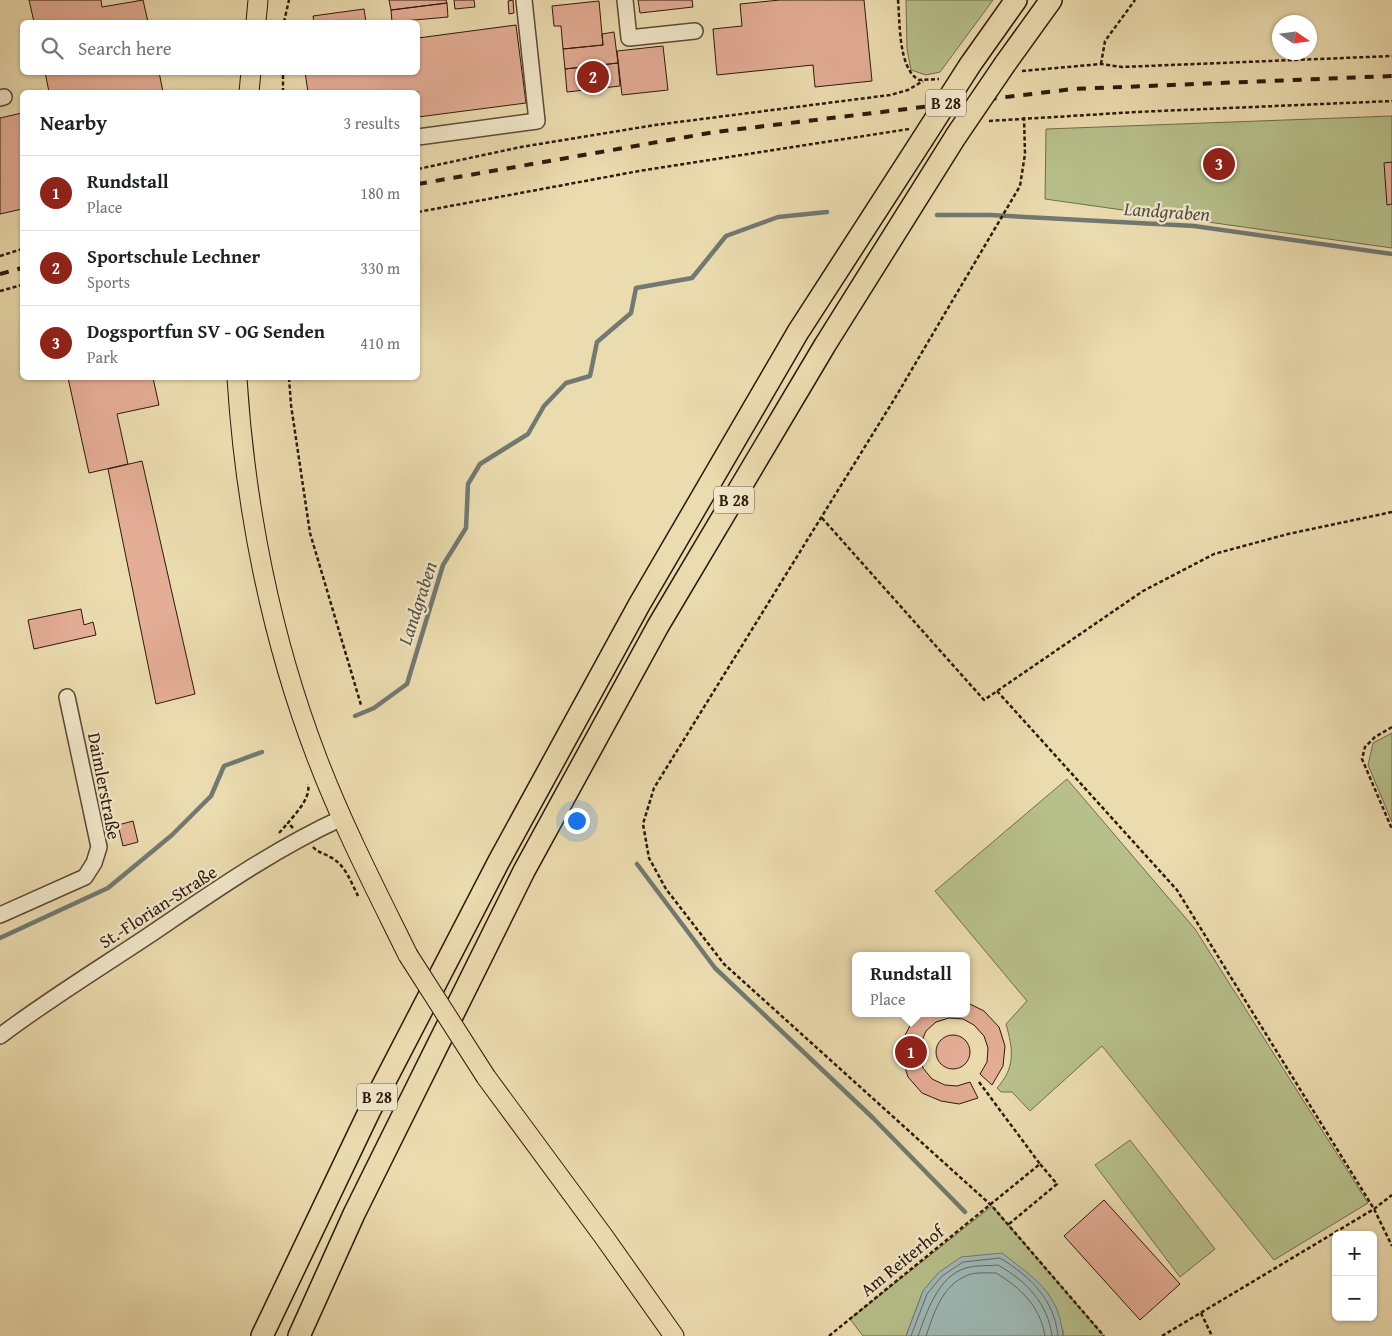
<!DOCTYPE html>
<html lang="en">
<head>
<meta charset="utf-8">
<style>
	:root { --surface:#fff; --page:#f2f2f2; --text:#202124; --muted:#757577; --line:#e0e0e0; --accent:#8f2418 }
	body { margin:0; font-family:"Gentium Book Plus",serif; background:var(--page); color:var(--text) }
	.controls { position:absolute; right:15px; bottom:15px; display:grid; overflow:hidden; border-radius:8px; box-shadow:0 1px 4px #0004 }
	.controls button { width:45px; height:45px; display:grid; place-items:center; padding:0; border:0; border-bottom:1px solid var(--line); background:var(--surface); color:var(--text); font:25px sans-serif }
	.compass { position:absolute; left:1272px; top:15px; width:45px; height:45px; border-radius:50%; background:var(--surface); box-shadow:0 1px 4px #0004; rotate:103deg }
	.you { position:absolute; left:576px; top:820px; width:18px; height:18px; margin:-12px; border:4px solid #fff; border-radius:50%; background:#1a73e8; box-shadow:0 0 0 8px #1a73e833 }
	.badge { display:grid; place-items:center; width:32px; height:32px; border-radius:50%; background:var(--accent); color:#fff; font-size:16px; font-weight:700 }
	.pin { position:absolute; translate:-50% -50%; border:2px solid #fff; box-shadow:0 1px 5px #0006 }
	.popup { position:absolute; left:852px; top:952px; width:118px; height:65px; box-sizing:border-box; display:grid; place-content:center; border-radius:8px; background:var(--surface); filter:drop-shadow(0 1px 4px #0005); font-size:16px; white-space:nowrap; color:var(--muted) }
	.popup b { font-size:19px; color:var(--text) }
	.popup::after { content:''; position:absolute; left:50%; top:100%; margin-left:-10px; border:10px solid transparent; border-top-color:var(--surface) }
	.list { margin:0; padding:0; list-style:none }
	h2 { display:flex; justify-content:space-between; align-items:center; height:65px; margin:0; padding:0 20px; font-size:21px }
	h2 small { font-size:16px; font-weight:400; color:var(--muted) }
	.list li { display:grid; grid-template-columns:32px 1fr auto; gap:15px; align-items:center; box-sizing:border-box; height:75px; padding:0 20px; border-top:1px solid var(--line) }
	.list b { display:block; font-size:19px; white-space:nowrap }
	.list p { margin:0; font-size:16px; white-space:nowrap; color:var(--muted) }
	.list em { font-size:16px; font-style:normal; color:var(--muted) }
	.icon { flex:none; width:28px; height:28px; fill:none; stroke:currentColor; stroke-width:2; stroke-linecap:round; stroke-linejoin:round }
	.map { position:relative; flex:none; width:1392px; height:1336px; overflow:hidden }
	.search { position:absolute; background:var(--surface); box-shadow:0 1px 4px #0004; left:20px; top:20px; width:400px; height:55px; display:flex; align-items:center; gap:12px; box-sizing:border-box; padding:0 18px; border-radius:8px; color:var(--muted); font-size:19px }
	.panel { position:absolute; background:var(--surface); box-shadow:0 1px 4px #0004; left:20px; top:90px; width:400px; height:290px; border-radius:8px }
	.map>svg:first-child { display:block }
</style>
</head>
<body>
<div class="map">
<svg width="1392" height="1336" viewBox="0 0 1392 1336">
	<rect width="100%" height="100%" fill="#ebdcaf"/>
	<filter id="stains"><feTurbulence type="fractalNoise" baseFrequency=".004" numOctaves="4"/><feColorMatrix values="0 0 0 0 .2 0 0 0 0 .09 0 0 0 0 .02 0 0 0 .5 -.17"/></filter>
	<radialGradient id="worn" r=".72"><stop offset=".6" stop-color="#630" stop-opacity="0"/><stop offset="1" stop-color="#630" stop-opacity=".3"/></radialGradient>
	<path fill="#b7c08b" stroke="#726c4b" d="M906 0H993L940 72 926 75 911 70 907 49Z
		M1392 116V248L1045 199 1046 129Z
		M1392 733V822L1368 765 1373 743Z
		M1067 779 1195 929 1368 1203 1274 1260 1102 1046 1030 1111 1012 1092H1001L997 1088C1016 1067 1013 1049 1006 1024L1027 1001 935 891Z
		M1130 1140 1215 1249 1180 1277 1095 1165Z
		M992 1206 1104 1336H1063V1330L923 1291 906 1336H863L850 1319Z"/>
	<path fill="#9eb9b6" stroke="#717972" d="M1002 1253C1034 1278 1059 1292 1063 1336H906L923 1291 938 1273 961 1257Z"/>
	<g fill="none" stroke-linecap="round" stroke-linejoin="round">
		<path stroke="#666860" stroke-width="1" d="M911 1336 927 1294 942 1276 963 1262 1000 1258C1031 1277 1054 1299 1058 1336
			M918 1336C927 1312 938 1276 966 1268 976 1265 988 1266 998 1265 1026 1281 1048 1303 1052 1336
			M926 1336C934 1313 942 1285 968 1275 975 1272 987 1273 996 1273 1021 1288 1040 1306 1045 1336"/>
		<path stroke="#717972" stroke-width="4.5" d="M937 215H990L1194 226 1392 254
			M355 716 374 708 407 684 443 565 466 528 468 484 480 464 528 434 544 406 566 383 590 376 597 342 631 313 636 288 692 278 726 236 778 217 827 212
			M637 864 715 968 873 1118 965 1212
			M0 938 108 888 172 835 211 796 224 766 262 752"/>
	</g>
	<path fill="#e4ad95" stroke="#2e180b" d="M29 0H101L102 7 143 0 148 22H34Z
		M389 0H446L447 3 391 10Z
		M454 0H474L475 7 455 9Z
		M513 0 514 13 509 14 508 1Z
		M638 0H692L693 7 640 13Z
		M780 0H864L872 81 815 87 813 65 717 75 713 29 742 26 740 4Z
		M599 1 603 45 563 49 561 26H554L552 6Z
		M447 3 448 17 392 22 391 10Z
		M364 9 366 22H314L313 16Z
		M516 25 526 103 418 117V92H308L305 72H418V38Z
		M614 32 618 63 565 69 563 49 603 45 602 34Z
		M663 46 668 90 622 95 617 51Z
		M618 63 620 86 567 92 565 69Z
		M45 72H159L163 92H49Z
		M22 113V209L0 214V118Z
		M1392 162V204L1387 205 1384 163Z
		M68 378H153L159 405 117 414 128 464 89 473Z
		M142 461 195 694 156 704 108 469Z
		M81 609 84 625 93 622 96 635 34 649 28 620Z
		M101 756 104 771 96 773 93 758Z
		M133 821 138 842 123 846 118 825Z
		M966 1002 984 1011 999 1027 1005 1046 1003 1066 992 1085 980 1074 987 1062 988 1048 984 1036 974 1025 963 1019 949 1018 936 1022 926 1031 921 1043 920 1056 923 1068 932 1079 945 1085 957 1086 970 1082 978 1098 959 1104 941 1101 922 1093 908 1077 902 1058 903 1039 913 1020 920 1013H966Z
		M936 1052a17 17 0 1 1 34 0a17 17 0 1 1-34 0Z
		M1104 1200 1180 1284 1140 1320 1064 1236Z"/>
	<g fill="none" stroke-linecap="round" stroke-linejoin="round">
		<defs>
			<path id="minor" d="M625 0 629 38 695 31
				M0 98 4 97
				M418 137 537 121 524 0
				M0 915 85 877 94 863 99 847 67 697
				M0 1036C49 999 100 968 151 934 213 892 274 849 342 818"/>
			<path id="major" d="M256 22 258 0
				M249 92 251 72
				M237 378C245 506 271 638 317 758 343 826 376 890 408 955
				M486 1077 604 1237 674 1336"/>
			<path id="highway" d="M1005 64 1051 0
				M970 65 1016 0
				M262 1336 369 1112 499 861 639 605 798 332 922 140
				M299 1336 354 1214 524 871 658 626 825 345 956 136"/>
		</defs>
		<use href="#minor" stroke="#5d4934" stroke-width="18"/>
		<use href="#major" stroke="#2e180b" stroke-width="21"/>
		<use href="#highway" stroke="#2e180b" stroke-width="24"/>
		<path stroke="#2e180b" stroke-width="2.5" stroke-dasharray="4 2.5" stroke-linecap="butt" d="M898 0C900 21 898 69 919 80L939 79
			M284 22 289 0
			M1101 64 1105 41 1135 0
			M1022 71 1101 64 1122 67 1392 56
			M283 92V72
			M1024 117 1025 154 1020 186 895 398 654 788 643 824 649 858 666 889 724 964 992 1206 1104 1336
			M989 121 1136 112 1392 101
			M418 169 521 147 655 125 890 95 908 90 923 81
			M418 212 639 171 909 129
			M0 256 22 249
			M0 291 22 285
			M289 378 291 405 310 533 361 705
			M822 518 984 700 1143 591 1214 554 1288 534 1392 512
			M997 691 1177 890 1374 1209 1392 1246
			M1392 727 1375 737 1365 747 1362 759 1392 829
			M293 828 288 823C296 813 311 798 308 784
			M279 833 288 823
			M313 847C318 853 324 853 330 857 345 864 351 882 358 896
			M1009 1224 1057 1184 1040 1164
			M1201 1313 1212 1336
			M829 1336 1040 1164 979 1082
			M1162 1336 1374 1209 1392 1195"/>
		<use href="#minor" stroke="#f2e8cb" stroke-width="15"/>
		<use href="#major" stroke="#ebdcaf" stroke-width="19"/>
		<use href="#highway" stroke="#ebdcaf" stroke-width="21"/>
		<path stroke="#2e180b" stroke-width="4" stroke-dasharray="9 9" stroke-linecap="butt" d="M418 184 715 132 1073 89 1392 76
			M0 274 22 268"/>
		<defs>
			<path id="major-bridge" d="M408 955 486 1077"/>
			<path id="highway-bridge" d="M956 136 1005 64
				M922 140 970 65"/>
		</defs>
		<use href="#major-bridge" stroke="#2e180b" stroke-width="21" stroke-linecap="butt"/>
		<use href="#highway-bridge" stroke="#2e180b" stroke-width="24" stroke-linecap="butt"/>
		<use href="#major-bridge" stroke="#ebdcaf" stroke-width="19"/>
		<use href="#highway-bridge" stroke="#ebdcaf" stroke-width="21"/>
	</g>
	<g text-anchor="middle" stroke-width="4.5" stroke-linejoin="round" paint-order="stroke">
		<g fill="#f2e8cb" stroke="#695645" stroke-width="1">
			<rect x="926" y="89.5" width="40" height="27" rx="4"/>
			<rect x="714" y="486.5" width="40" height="27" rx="4"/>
			<rect x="357" y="1083.5" width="40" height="27" rx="4"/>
		</g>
		<g font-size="16" font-weight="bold" fill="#2e180b">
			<text x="946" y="109">B 28</text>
			<text x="734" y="506">B 28</text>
			<text x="377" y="1103">B 28</text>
		</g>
		<g font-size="18" fill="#2e180b" stroke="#f2e8cb">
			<text transform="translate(104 786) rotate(79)" y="6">Daimlerstraße</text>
			<text transform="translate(158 907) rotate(-33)" y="6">St.-Florian-Straße</text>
			<text transform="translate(902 1261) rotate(-39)" y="6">Am Reiterhof</text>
		</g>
		<g font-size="19" font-style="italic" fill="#555047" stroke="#f2e8cb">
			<text transform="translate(1167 211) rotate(4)" y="7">Landgraben</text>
			<text transform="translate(417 603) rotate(-72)" y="7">Landgraben</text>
		</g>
	</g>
	<rect width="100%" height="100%" filter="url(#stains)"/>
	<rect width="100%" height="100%" fill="url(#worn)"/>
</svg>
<div class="controls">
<button>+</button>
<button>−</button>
</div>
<svg class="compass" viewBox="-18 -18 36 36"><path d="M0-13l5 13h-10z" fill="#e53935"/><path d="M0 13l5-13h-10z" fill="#757577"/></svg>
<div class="you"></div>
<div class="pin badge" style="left:911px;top:1052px">1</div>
<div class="popup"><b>Rundstall</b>Place</div>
<div class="pin badge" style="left:593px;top:77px">2</div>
<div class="pin badge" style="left:1219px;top:164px">3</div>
<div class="search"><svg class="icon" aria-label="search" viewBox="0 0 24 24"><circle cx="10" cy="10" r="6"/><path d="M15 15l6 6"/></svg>Search here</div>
<section class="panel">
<h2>Nearby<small>3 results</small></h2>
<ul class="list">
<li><span class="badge">1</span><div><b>Rundstall</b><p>Place</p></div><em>180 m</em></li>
<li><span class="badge">2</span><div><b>Sportschule Lechner</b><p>Sports</p></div><em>330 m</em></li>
<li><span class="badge">3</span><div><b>Dogsportfun SV - OG Senden</b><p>Park</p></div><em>410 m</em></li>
</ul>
</section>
</div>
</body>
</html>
